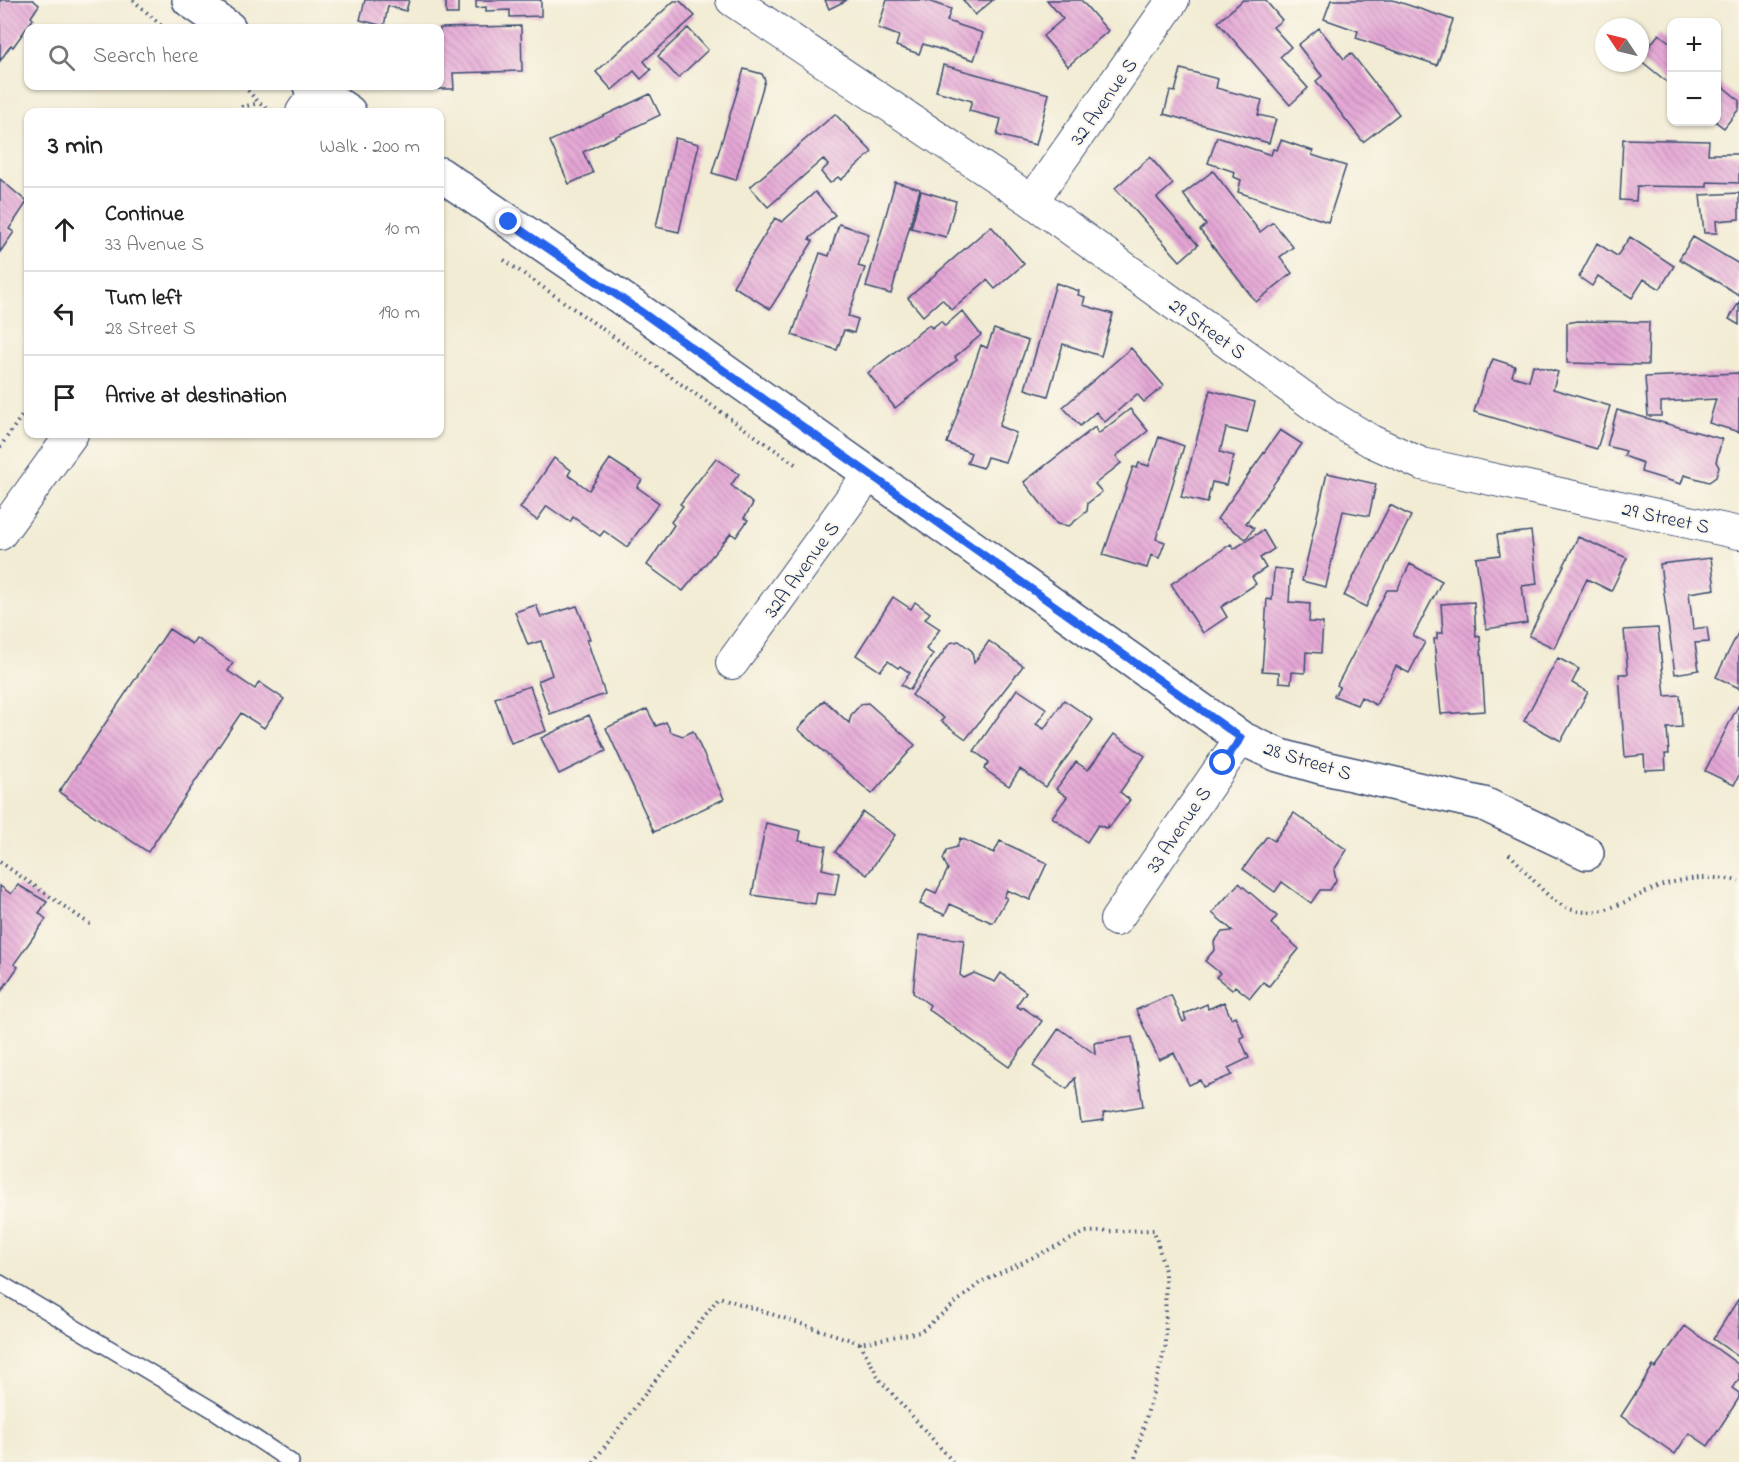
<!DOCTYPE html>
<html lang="en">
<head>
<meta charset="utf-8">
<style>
	:root { --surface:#fff; --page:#f2f2f2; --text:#222; --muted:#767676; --line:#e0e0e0 }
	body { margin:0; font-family:"Indie Flower",sans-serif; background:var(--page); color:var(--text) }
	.controls { position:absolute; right:18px; top:18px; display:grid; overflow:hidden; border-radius:12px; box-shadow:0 2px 4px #0004 }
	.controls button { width:54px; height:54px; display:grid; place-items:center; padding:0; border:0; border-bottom:2px solid var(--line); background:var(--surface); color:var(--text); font:30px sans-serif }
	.compass { position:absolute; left:1595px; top:18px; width:54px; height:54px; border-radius:50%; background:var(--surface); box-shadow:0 2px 4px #0004; rotate:305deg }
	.stop { position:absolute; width:18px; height:18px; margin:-14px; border:4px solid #2563eb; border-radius:50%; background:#fff }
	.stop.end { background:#2563eb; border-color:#fff; box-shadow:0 2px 6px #0008 }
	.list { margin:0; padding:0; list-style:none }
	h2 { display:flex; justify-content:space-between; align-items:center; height:78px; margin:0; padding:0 24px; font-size:26px }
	h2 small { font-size:20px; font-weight:400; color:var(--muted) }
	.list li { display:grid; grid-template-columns:39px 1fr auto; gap:18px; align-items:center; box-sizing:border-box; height:84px; padding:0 24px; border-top:2px solid var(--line) }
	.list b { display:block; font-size:22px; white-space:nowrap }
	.list p { margin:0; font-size:20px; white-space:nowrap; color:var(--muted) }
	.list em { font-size:20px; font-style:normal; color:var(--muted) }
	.icon { flex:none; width:33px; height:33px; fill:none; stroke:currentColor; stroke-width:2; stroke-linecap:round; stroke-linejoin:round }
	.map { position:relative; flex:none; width:1739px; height:1462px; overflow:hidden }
	.search { position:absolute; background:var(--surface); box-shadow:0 2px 4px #0004; left:24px; top:24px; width:420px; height:66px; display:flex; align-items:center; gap:15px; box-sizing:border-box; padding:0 21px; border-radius:12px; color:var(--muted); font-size:22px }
	.panel { position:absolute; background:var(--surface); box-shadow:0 2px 4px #0004; left:24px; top:108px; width:420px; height:330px; border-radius:12px }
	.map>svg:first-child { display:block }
</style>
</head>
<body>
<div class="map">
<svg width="1739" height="1462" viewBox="0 0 1739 1462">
	<defs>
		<pattern id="building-back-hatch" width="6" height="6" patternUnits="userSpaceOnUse" patternTransform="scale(1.5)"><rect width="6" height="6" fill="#e5a6d5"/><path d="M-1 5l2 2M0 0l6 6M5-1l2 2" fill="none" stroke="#b988b0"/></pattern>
	</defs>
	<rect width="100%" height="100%" fill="#fbf7ec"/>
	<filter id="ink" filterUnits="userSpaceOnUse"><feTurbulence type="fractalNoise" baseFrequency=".0167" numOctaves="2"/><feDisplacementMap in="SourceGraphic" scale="12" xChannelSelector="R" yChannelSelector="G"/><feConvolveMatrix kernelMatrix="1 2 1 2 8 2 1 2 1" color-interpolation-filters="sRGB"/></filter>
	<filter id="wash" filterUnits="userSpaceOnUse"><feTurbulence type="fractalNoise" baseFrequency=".008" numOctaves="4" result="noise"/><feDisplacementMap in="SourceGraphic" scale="24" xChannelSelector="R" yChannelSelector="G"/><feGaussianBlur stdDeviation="1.35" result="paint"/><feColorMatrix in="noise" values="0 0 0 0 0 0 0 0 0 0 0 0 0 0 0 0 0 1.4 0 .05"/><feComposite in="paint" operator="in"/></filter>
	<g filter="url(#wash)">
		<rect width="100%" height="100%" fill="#f2ecd4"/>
		<g id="blocks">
			<path fill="url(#building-back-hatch)" d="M0 0H33L39 5 31 17 33 19 13 47 11 45 0 61Z
				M365 0H409L406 11 388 6 384 26 360 20Z
				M446 0H458V14H446Z
				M476 0H541V16L510 17V10L486 11V7L476 8Z
				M825 0H847L829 9Z
				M887 0H925L951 9 947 21 983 33 974 60 923 44 919 54 896 46 899 36 878 28Z
				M963 0H993L975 15Z
				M1047 0H1081L1108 31 1068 66 1043 36 1063 19Z
				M1243 0H1265L1282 20 1273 27 1291 47 1280 57 1308 88 1290 105 1218 22Z
				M1331 0H1393L1453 20 1437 65 1356 38 1358 31 1324 19Z
				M674 1H680L695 16 644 61 651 70 641 79 634 71 612 90 596 72Z
				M521 26 522 71 453 73 454 89H428V86H440V28Z
				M688 28 708 50 678 78 658 56Z
				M1319 28 1344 59 1351 53 1399 114 1363 142 1316 81 1322 76 1298 45Z
				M1659 34 1672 44V86L1640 60V57Z
				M943 65 1049 94 1036 145 997 135 1001 119 969 111 972 101 936 91Z
				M744 69 762 74 765 80 736 180 712 173Z
				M1181 69 1218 79 1216 88 1262 100 1258 115 1276 119 1269 143 1164 114 1170 91 1175 92Z
				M1716 81 1739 100V109L1724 128 1716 122Z
				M650 94 660 115 583 152 593 173 569 184 550 141Z
				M835 114 872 152 841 180 838 177 830 183 821 172 828 165 823 159 768 207 750 187Z
				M1217 137 1271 155 1273 149 1277 150 1281 140 1313 151 1312 155 1346 166 1328 222 1238 192 1241 180 1234 177 1235 172 1208 163Z
				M675 138 699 144 679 232 656 227Z
				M1623 139 1709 141 1708 154H1739V183L1707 182V187L1637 186 1636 201 1620 200Z
				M1150 157 1173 184 1157 198 1198 245 1180 261 1115 188Z
				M1213 171 1260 232 1273 222 1293 247 1280 257 1292 273 1256 302 1200 230 1206 225 1183 194Z
				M0 179 27 202 9 229 14 232 0 252Z
				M895 182 920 189 891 294 866 287Z
				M921 191 956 201 946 237 911 228Z
				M815 192 835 215 809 239 813 241 770 309 733 286 775 218 782 222Z
				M1739 193V219L1716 221 1717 233H1704L1700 195Z
				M839 224 869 234 858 266 865 268 848 316 858 319 854 333 844 330 837 350 792 335 820 253 829 256Z
				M991 226 1024 264 995 289 987 280 952 310 942 299 923 316 908 298Z
				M1630 237 1674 266 1660 289 1644 279 1632 298 1598 276 1592 286 1579 277 1597 243 1617 256Z
				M1693 237 1739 264V295L1679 259Z
				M1056 283 1079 291 1078 295 1085 297 1083 305 1113 314 1101 356 1063 344 1048 396 1025 389Z
				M1739 302V325L1729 319Z
				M962 311 981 335 955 357 957 360 895 408 868 373 929 325 932 328 941 321 945 326Z
				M1578 321 1649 322 1648 365 1567 363V323Z
				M994 329 1028 341 999 426 1016 433 1005 462 987 457 983 468 967 463 971 453 947 443 981 345 987 348Z
				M1131 348 1164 386 1144 402 1137 394 1105 422 1096 412 1080 426 1063 407Z
				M1493 359 1515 366 1512 376 1529 381 1533 365 1558 372 1553 389 1610 406 1597 449 1474 412 1487 369H1489Z
				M1739 373V432L1709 423 1716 399 1661 402V416H1648L1645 377Z
				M1210 390 1255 402 1247 433 1226 428 1220 452 1234 456 1226 485 1212 482 1207 503 1181 497Z
				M1130 409 1148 431 1116 456 1121 463 1095 484 1102 492 1088 503 1087 511 1069 526 1057 524 1024 482 1095 427 1098 434Z
				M1617 410 1722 439 1716 462 1719 467 1716 477 1709 482 1684 475 1681 484 1641 472 1643 463 1624 456 1626 451 1607 446Z
				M1280 430 1302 444 1246 523 1254 528 1246 539 1217 519Z
				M1159 437 1184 446 1156 539 1165 542 1159 558 1151 555 1147 568 1103 555 1133 467 1137 468 1139 463 1149 466Z
				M554 458 571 470 568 475 589 490 610 459 642 480 637 487 659 503 627 547 604 531 600 536 573 517 570 522 547 506 537 520 520 508Z
				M716 458 739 474 731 485 753 504 744 518 748 520 736 537 731 533 683 591 647 565 674 525 671 522 683 506 680 504Z
				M1327 473 1376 484 1369 516 1343 511 1326 587 1302 581Z
				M1390 505 1411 516 1366 607 1344 596Z
				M1263 530 1274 549 1260 558 1266 568 1252 577 1256 584 1221 607 1227 617 1203 633 1171 584 1231 544 1234 549Z
				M1531 531 1537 584 1522 586 1527 623 1486 629 1476 558 1500 555 1497 535Z
				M1578 537 1627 558 1611 591 1587 579 1554 648 1529 636Z
				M1711 558 1715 589 1689 593 1693 629 1707 627 1709 642 1695 643 1699 670 1675 674 1660 564Z
				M1410 564 1442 581 1413 636 1425 642 1409 673 1396 666 1376 705 1361 697 1357 705 1334 696 1340 687 1337 685 1387 590H1397Z
				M1274 568 1291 570 1289 602 1310 604 1309 622 1323 623 1321 653 1306 652 1305 673 1292 672 1291 683 1279 682V672L1262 671 1267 599 1272 600Z
				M893 597 911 609 915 602 930 613 925 619 940 629 926 649 933 654 910 690 901 685 910 673 900 666 898 668 888 661 880 671 856 655Z
				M1474 602 1476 637 1480 636 1485 711 1441 714 1434 639H1437V633H1443L1441 604Z
				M536 605 541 617 577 606 590 639 587 640 605 694 550 714 538 681 552 675 541 641 528 645 515 612Z
				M1658 628 1665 696 1680 695 1682 727 1667 728 1669 754H1665L1666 769 1645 770 1644 755 1625 757 1619 674H1628L1624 630Z
				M169 629 192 644 196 638 233 663 228 671 255 689 259 682 284 699 264 728 241 713 148 852 59 792Z
				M1739 631V688L1716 677Z
				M959 641 972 651 974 663 989 641 1023 666 966 739 941 721 944 718 912 695 950 643Z
				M1558 658 1579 669 1572 683 1588 692 1561 741 1524 721Z
				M530 686 546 731 511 743 495 698Z
				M1017 689 1047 709 1036 724 1044 729 1064 700 1093 720 1046 787 1020 769 1009 786 984 769 989 762 974 751Z
				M824 700 849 723 851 715 861 704 868 703 915 745 872 794 798 729Z
				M1739 704V775L1734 785 1705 771Z
				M647 709 656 726 666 722 671 732 683 736 693 731 724 799 654 832 606 728Z
				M589 715 606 751 559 774 541 738Z
				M1114 734 1145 756 1120 792 1130 800 1109 828 1108 825 1106 828 1098 825 1087 842 1052 817 1067 797 1056 789 1076 762 1088 770Z
				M863 812 895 835 867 875 835 852Z
				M1294 813 1347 850 1334 870 1336 880 1330 890H1320L1311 903 1282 882 1275 892 1243 869 1267 836 1274 841Z
				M766 823 801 831 799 841 826 846 822 869 839 873 835 895 817 893 815 904 752 895Z
				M960 838 994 853 1000 841 1047 863 1030 900 1007 890 1004 897 1007 898 993 923 950 904 945 915 920 904 927 889 936 893 948 869 943 859 947 850 957 847Z
				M1239 883 1277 916 1271 924 1299 949 1269 986 1263 982 1250 998 1235 986 1232 990 1216 977 1220 973 1205 961 1215 949 1214 942 1222 932 1233 931 1212 913Z
				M18 885 47 902 39 913 46 919 14 964 18 967 0 993V886L11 894Z
				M919 935 964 940 960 975 964 978 974 973 995 982 1001 973 1026 992 1016 1006 1021 1009 1022 1007 1042 1021 1009 1067 928 1009 930 1005 913 993Z
				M1171 995 1183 1022 1186 1020 1184 1014 1207 1004 1208 1009 1224 1002 1231 1018 1235 1016 1244 1036 1240 1038 1249 1058 1228 1068 1232 1075 1203 1087 1200 1080 1189 1085 1174 1053 1159 1060 1136 1010Z
				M1059 1028 1095 1054 1094 1043 1132 1037 1143 1106 1103 1113 1104 1120 1081 1123 1075 1078 1067 1089 1033 1066Z
				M1739 1298V1357L1713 1339Z
				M1685 1326 1739 1365V1379L1732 1388 1739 1393V1398L1708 1446 1689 1433 1675 1454 1621 1416 1653 1366 1655 1368Z"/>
		</g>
	</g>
	<g filter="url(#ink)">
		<use href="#blocks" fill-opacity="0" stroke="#3b4b70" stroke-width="1.5"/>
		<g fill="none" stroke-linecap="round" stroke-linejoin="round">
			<defs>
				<path id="service" d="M0 1283 213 1410 291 1462"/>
				<path id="minor" d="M732 0 1032 201 1328 415 1371 441 1422 464 1739 533
					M302 112 317 91
					M1032 201 1173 0
					M0 534 72 434
					M732 663 869 474
					M1116 920 1241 738"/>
				<path id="tertiary" d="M189 0 229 28
					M310 86 349 112
					M440 174 643 313 1241 738 1278 755 1320 767 1484 804 1587 853"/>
			</defs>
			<use href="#service" stroke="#3b4b70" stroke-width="18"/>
			<use href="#minor" stroke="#3b4b70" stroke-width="34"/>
			<use href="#tertiary" stroke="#3b4b70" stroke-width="36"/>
			<path stroke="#3b4b70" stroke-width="4" stroke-dasharray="1.5 4.5" stroke-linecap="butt" d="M133 0 164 28
				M244 86 259 103 272 111
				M238 112 242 107 259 103
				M504 260 798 466
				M0 447 28 407
				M1509 854C1528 871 1545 900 1570 909 1604 921 1636 893 1666 884 1691 877 1714 876 1739 881
				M0 862 91 925
				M860 1343 880 1380 953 1462
				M593 1462 719 1297 860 1343 920 1332 981 1282 1086 1232 1154 1230 1165 1271 1166 1345 1134 1462"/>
			<use href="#service" stroke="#fff" stroke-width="15"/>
			<use href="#minor" stroke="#fff" stroke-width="32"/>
			<use href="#tertiary" stroke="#fff" stroke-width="33"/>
		</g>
	</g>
	<g fill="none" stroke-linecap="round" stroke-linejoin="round" filter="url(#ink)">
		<path stroke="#2563eb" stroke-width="8" d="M509 222 643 313 1241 738 1223 763"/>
	</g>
	<g text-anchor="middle" stroke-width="4.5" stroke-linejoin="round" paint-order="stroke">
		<g font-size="20" fill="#1b2f5e" stroke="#fbf7ec">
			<text transform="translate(1103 101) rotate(-55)" y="7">32 Avenue S</text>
			<text transform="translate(1208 328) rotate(36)" y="7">29 Street S</text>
			<text transform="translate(1666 517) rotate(12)" y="7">29 Street S</text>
			<text transform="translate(801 569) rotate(-54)" y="7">32A Avenue S</text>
			<text transform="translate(1308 760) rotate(17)" y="7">28 Street S</text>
			<text transform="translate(1178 829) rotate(-56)" y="7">33 Avenue S</text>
		</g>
	</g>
</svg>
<div class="controls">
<button>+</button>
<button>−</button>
</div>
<svg class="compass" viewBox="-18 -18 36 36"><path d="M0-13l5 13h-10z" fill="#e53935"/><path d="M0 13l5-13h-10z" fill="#767676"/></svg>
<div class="stop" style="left:1223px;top:763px"></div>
<div class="stop end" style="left:509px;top:222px"></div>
<div class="search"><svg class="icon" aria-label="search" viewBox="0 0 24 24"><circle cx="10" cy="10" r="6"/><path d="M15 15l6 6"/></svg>Search here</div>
<section class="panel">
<h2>3 min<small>Walk · 200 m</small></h2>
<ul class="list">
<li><svg class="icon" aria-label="ahead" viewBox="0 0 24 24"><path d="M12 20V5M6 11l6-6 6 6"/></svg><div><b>Continue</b><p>33 Avenue S</p></div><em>10 m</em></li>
<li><svg class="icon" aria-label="left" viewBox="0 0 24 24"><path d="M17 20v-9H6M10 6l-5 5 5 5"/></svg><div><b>Turn left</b><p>28 Street S</p></div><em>190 m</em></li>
<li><svg class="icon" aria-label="arrive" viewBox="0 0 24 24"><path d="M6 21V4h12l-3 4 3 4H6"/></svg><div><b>Arrive at destination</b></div></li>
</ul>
</section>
</div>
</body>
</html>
